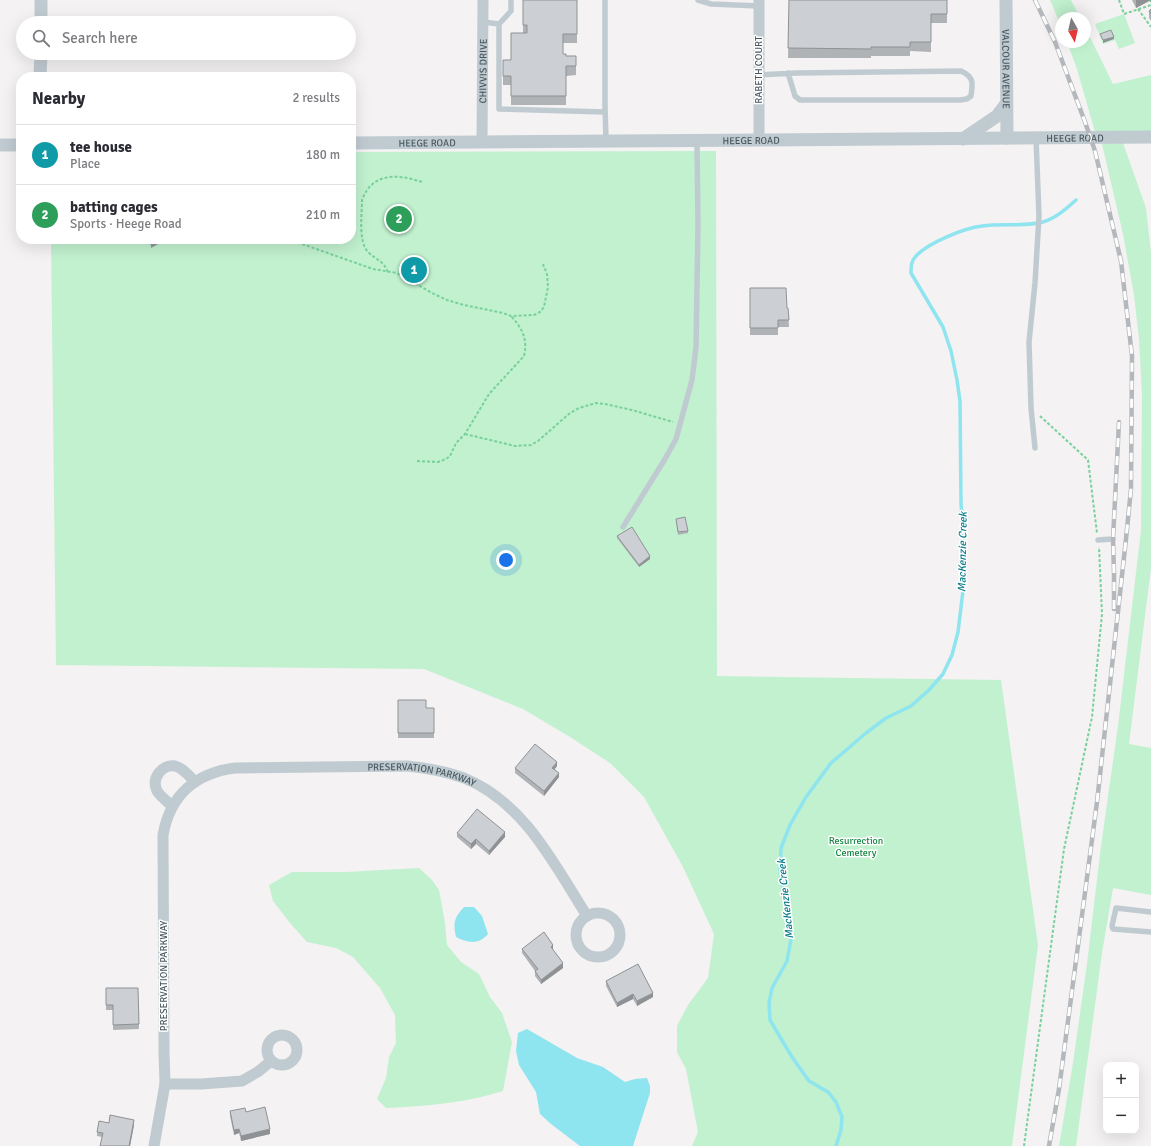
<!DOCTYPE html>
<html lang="en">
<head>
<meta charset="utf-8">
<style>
	:root { --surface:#fff; --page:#f2f2f3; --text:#2b2b33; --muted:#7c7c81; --line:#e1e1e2; --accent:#7c3aed }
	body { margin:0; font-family:Signika,sans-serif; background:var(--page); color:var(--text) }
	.controls { position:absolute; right:12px; bottom:12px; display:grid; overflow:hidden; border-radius:8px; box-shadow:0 4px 16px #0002 }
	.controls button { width:36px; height:36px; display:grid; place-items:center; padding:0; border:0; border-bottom:1px solid var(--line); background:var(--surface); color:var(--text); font:20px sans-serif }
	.compass { position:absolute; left:1055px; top:12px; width:36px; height:36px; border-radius:50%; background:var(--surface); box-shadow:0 4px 16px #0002; rotate:172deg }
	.you { position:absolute; left:506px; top:560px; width:14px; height:14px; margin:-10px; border:3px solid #fff; border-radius:50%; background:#1a73e8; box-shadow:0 0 0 6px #1a73e833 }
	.badge { display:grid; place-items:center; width:26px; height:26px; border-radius:50%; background:var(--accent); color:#fff; font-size:13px; font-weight:700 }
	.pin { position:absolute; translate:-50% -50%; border:2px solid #fff; box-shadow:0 1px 4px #0006 }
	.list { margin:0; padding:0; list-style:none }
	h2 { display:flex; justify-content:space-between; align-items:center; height:52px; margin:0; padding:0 16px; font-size:17px }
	h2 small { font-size:13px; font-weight:400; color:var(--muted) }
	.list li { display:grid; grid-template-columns:26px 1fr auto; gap:12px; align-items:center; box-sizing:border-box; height:60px; padding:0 16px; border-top:1px solid var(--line) }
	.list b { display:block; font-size:15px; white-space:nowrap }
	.list p { margin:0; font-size:13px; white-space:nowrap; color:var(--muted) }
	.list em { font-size:13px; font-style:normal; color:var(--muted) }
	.icon { flex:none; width:22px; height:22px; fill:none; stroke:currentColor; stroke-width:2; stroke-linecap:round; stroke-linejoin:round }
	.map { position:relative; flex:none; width:1151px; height:1146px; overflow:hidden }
	.search { position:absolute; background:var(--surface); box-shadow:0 4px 16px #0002; left:16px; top:16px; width:340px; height:44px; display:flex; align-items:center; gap:10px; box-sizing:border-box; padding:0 14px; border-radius:22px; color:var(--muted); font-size:15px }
	.panel { position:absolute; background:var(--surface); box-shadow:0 4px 16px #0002; left:16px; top:72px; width:340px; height:172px; border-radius:16px }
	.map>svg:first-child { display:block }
</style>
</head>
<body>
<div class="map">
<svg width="1151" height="1146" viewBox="0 0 1151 1146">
	<rect width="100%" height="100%" fill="#f4f2f2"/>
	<path fill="#c1f1cf" d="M1050 0H1071L1080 18H1061V26Z
		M1124 14 1135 43 1119 49 1115 40 1103 44 1095 24Z
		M1085 27 1113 84 1151 75V132H1095L1077 69 1067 42H1085Z
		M1123 143 1146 208 1151 253V568L1129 744 1151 748V895L1113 888 1102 953 1076 1146H1059L1073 1063 1087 964 1101 846 1118 726 1141 530 1142 395 1139 339 1134 295 1123 234 1102 144Z
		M716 151 717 676 1001 680 1038 945 1012 1146H692L698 1132 686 1069 677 1052V1026L688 1005 708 978 714 934 683 867 644 797 610 763 570 737 523 709 424 669 56 665 51 239H351V152Z
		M419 868 432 880 439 890 445 923 447 945 461 962 479 974 490 997 502 1013 512 1042 503 1091C466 1103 425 1106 386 1108L377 1099 386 1078 389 1057 396 1043 395 1015 380 988 353 957 336 948 307 942 290 923 273 901 269 885 292 872H346Z"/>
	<path fill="#8ee4ef" d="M464 907H474L482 916 488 934C479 945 467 943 456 937 453 923 454 918 464 907Z
		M527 1029 577 1058 603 1067 625 1082 635 1079 647 1078 650 1086V1093L633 1146H580L551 1124 540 1114 536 1092 519 1065 516 1051 518 1033Z"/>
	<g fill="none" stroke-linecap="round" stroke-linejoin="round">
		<path stroke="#8ee4ef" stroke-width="3.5" d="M836 1146 841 1130 842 1117 836 1102 828 1092 809 1081 792 1057 770 1020 769 1003 772 988 787 961 791 939 790 925 780 872 781 848 790 825 806 797 831 763 866 733 886 718 911 706 929 690 943 674 952 655 958 632 965 574 961 502 960 401 957 380 951 351 943 327 911 273C911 267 911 261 916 256 928 243 964 228 982 226 1002 223 1023 227 1043 222 1056 218 1066 209 1076 200"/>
		<path stroke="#78d19c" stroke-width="2" stroke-dasharray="3 2" stroke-linecap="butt" d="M1119 0 1124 14 1151 5
			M1150 0 1151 2
			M1138 9 1151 27
			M288 239 373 269 397 273 434 294 447 300 464 305 503 313 511 316 534 315 540 312 544 307 548 287 547 274 543 264
			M388 272C383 260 376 260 368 252 358 241 362 215 362 200 372 172 398 174 422 182
			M1040 416 1088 460 1097 533
			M465 434 515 446 531 445 538 441 570 413 579 408 596 403 605 404 632 410 673 422
			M417 461 438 462 446 459 450 456 456 443 465 434 489 394 524 356C528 339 522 328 511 316
			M1024 1146 1064 849 1092 717 1102 614 1099 547"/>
		<path stroke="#c0cbd1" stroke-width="5.5" d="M511 0V11L499 24V109L605 112
			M605 0V105L606 141
			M698 0 711 4 759 6
			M483 22 499 24
			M758 75 797 73 961 71C974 77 973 83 971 96L967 99 960 100H800L795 96 788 73
			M1035 448 1031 408 1029 342 1035 283 1039 216 1036 138
			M623 527 665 459 676 439 692 380 696 348 698 226 697 141
			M1098 540 1113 539
			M1151 912 1116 908 1112 926 1113 929 1151 932"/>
		<g stroke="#c0cbd1" stroke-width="11">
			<path d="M759 0V140"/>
			<path id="s1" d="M482 142 483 0"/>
			<path d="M172 806C168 802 160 796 157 791 151 778 162 764 175 766 183 768 189 776 195 782"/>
			<circle cx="598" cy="935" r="22"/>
			<circle cx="282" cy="1050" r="15"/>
			<path d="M165 1084H201L242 1081 259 1071 271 1061"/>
			<path id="s2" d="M154 1146 165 1084 164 1052 163 835C170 795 196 773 235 768L407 766C427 768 445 771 464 778 524 802 554 864 587 916"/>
		</g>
		<g stroke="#c0cbd1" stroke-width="13">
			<path id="s3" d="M1006 0 1007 138"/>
			<path d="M41 23V0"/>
			<path d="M40 77 41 53"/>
			<path d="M963 139 997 116 1006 104"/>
			<path id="s4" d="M351 143 1151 137"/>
			<path d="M0 145H21"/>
		</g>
		<defs>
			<path id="rail" d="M1035 0 1055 42 1085 122 1095 151 1121 261 1132 356 1131 489 1126 539 1097 802 1059 1089 1049 1146
				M1114 609V574L1113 539 1119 422"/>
		</defs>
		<use href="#rail" stroke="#b4b8bc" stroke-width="4.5"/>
		<use href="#rail" stroke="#fff" stroke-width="3" stroke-dasharray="9" stroke-linecap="butt"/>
	</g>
	<path fill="#afb3b6" d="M523 0H577V43H563V54L566 56H576V75L566 76V105H511V85H503V60H511L523 33Z
		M789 0H947V23H931V52L910 51V56H871V58H788Z
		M1132 0H1151L1136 8Z
		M1151 9V21L1149 18V11Z
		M426 267 418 281 403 273V270Z
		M750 288 787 308H788L789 327H778V335H750Z
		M676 519 688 531V533L678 535Z
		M617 536 650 559 639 567 617 538Z
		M398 700 426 708H434V738H398Z
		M557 766 555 769 559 777 544 796 515 773V768Z
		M457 833 505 837 489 855 476 844 471 849 457 837Z
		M522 949 553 950 563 968 541 984 535 976V971L522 953Z
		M606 981 653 997 637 1006 633 999 617 1007 606 986Z
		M106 988H138L139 1029 113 1030V1010H106Z
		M230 1111 246 1112 270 1134 241 1141 239 1133 234 1135 230 1116Z
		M109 1123 134 1125 130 1146H100L102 1137 97 1136V1132Z"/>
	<path fill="#8f9294" d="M1136 0H1151L1136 8Z
		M1114 37V39L1103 43V40Z
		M160 241V243L151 248V245Z
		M426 265V267L418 281V279Z
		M650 556V559L639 567V565Z
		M557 762V766L552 772V768Z
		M559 773V777L544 796V791Z
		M505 832V837L489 855V851Z
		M476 839V844L471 849V844Z
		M553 945V950L551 952V947Z
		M563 963V968L541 984V980Z
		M653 993V997L637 1006V1001Z
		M633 994V999L617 1007V1003Z
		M134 1120V1125L130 1146H129Z
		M239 1129V1133L234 1135V1130Z
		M270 1129V1134L241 1141V1136Z"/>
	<path fill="#ccd0d4" stroke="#8f9294" d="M523 0H577V34H563V54H566V56H576V66H566V96H511V76H503V60H511V33H527V25H523Z
		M789 0H947V14H931V42H910V47H871V49L788 48Z
		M1151 9V14L1149 11Z
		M1111 30 1114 37 1103 40 1100 34Z
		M148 239H160V241L151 245Z
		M411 256 426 265 418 279 403 270Z
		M750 288H786L787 308H788L789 320H778V328H750Z
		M685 517 688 531 678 532 676 519Z
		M632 527 650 556 639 565 617 536Z
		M398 700H426V708H434V733H398Z
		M535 744 557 762 552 768 559 773 544 791 515 768Z
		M477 809 505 832 489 851 476 839 471 844 457 833Z
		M544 932 553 945 551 947 563 963 541 980 535 971 538 969 522 949Z
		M638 964 653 993 637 1001 633 994 617 1003 606 981Z
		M106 988H138L139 1024 113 1025V1005H106Z
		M265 1107 270 1129 241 1136 239 1129 234 1130 230 1111 245 1108 246 1112Z
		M110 1115 134 1120 129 1146H100L103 1133 97 1132 99 1121 109 1123Z"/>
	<g text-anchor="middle" stroke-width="3" stroke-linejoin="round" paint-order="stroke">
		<g font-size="10" fill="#495860" stroke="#fff">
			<text dy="4" stroke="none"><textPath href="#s3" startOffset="69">VALCOUR AVENUE</textPath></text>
			<text transform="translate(758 70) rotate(-90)" y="4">RABETH COURT</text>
			<text dy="4" stroke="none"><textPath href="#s1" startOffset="71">CHIVVIS DRIVE</textPath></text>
			<text dy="4" stroke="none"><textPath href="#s4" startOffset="724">HEEGE ROAD</textPath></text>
			<text dy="4" stroke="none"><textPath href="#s4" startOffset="400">HEEGE ROAD</textPath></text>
			<text dy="4" stroke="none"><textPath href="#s4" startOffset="76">HEEGE ROAD</textPath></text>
			<text dy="4" stroke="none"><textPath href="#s2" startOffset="606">PRESERVATION PARKWAY</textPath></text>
			<text transform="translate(163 976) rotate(-90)" y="4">PRESERVATION PARKWAY</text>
		</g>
		<g font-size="10" fill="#158643" stroke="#fff">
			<text x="856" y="844">Resurrection<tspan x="856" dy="12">Cemetery</tspan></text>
		</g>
		<g font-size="11" font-style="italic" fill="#0b7c8b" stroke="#fff">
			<text transform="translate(962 552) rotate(-89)" y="4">MacKenzie Creek</text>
			<text transform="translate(785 899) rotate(-96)" y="4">MacKenzie Creek</text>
		</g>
	</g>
</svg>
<div class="controls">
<button>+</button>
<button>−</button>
</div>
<svg class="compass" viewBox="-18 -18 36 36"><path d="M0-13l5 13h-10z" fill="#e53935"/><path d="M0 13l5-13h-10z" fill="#7c7c81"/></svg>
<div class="you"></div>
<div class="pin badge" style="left:414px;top:270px;background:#0f9aa8">1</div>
<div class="pin badge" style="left:399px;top:219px;background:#2e9e5b">2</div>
<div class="search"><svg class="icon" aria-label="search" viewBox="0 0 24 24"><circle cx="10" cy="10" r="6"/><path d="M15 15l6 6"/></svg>Search here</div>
<section class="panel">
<h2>Nearby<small>2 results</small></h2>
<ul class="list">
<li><span class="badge" style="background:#0f9aa8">1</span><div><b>tee house</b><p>Place</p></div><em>180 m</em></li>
<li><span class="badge" style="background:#2e9e5b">2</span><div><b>batting cages</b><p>Sports · Heege Road</p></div><em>210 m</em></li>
</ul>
</section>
</div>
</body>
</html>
